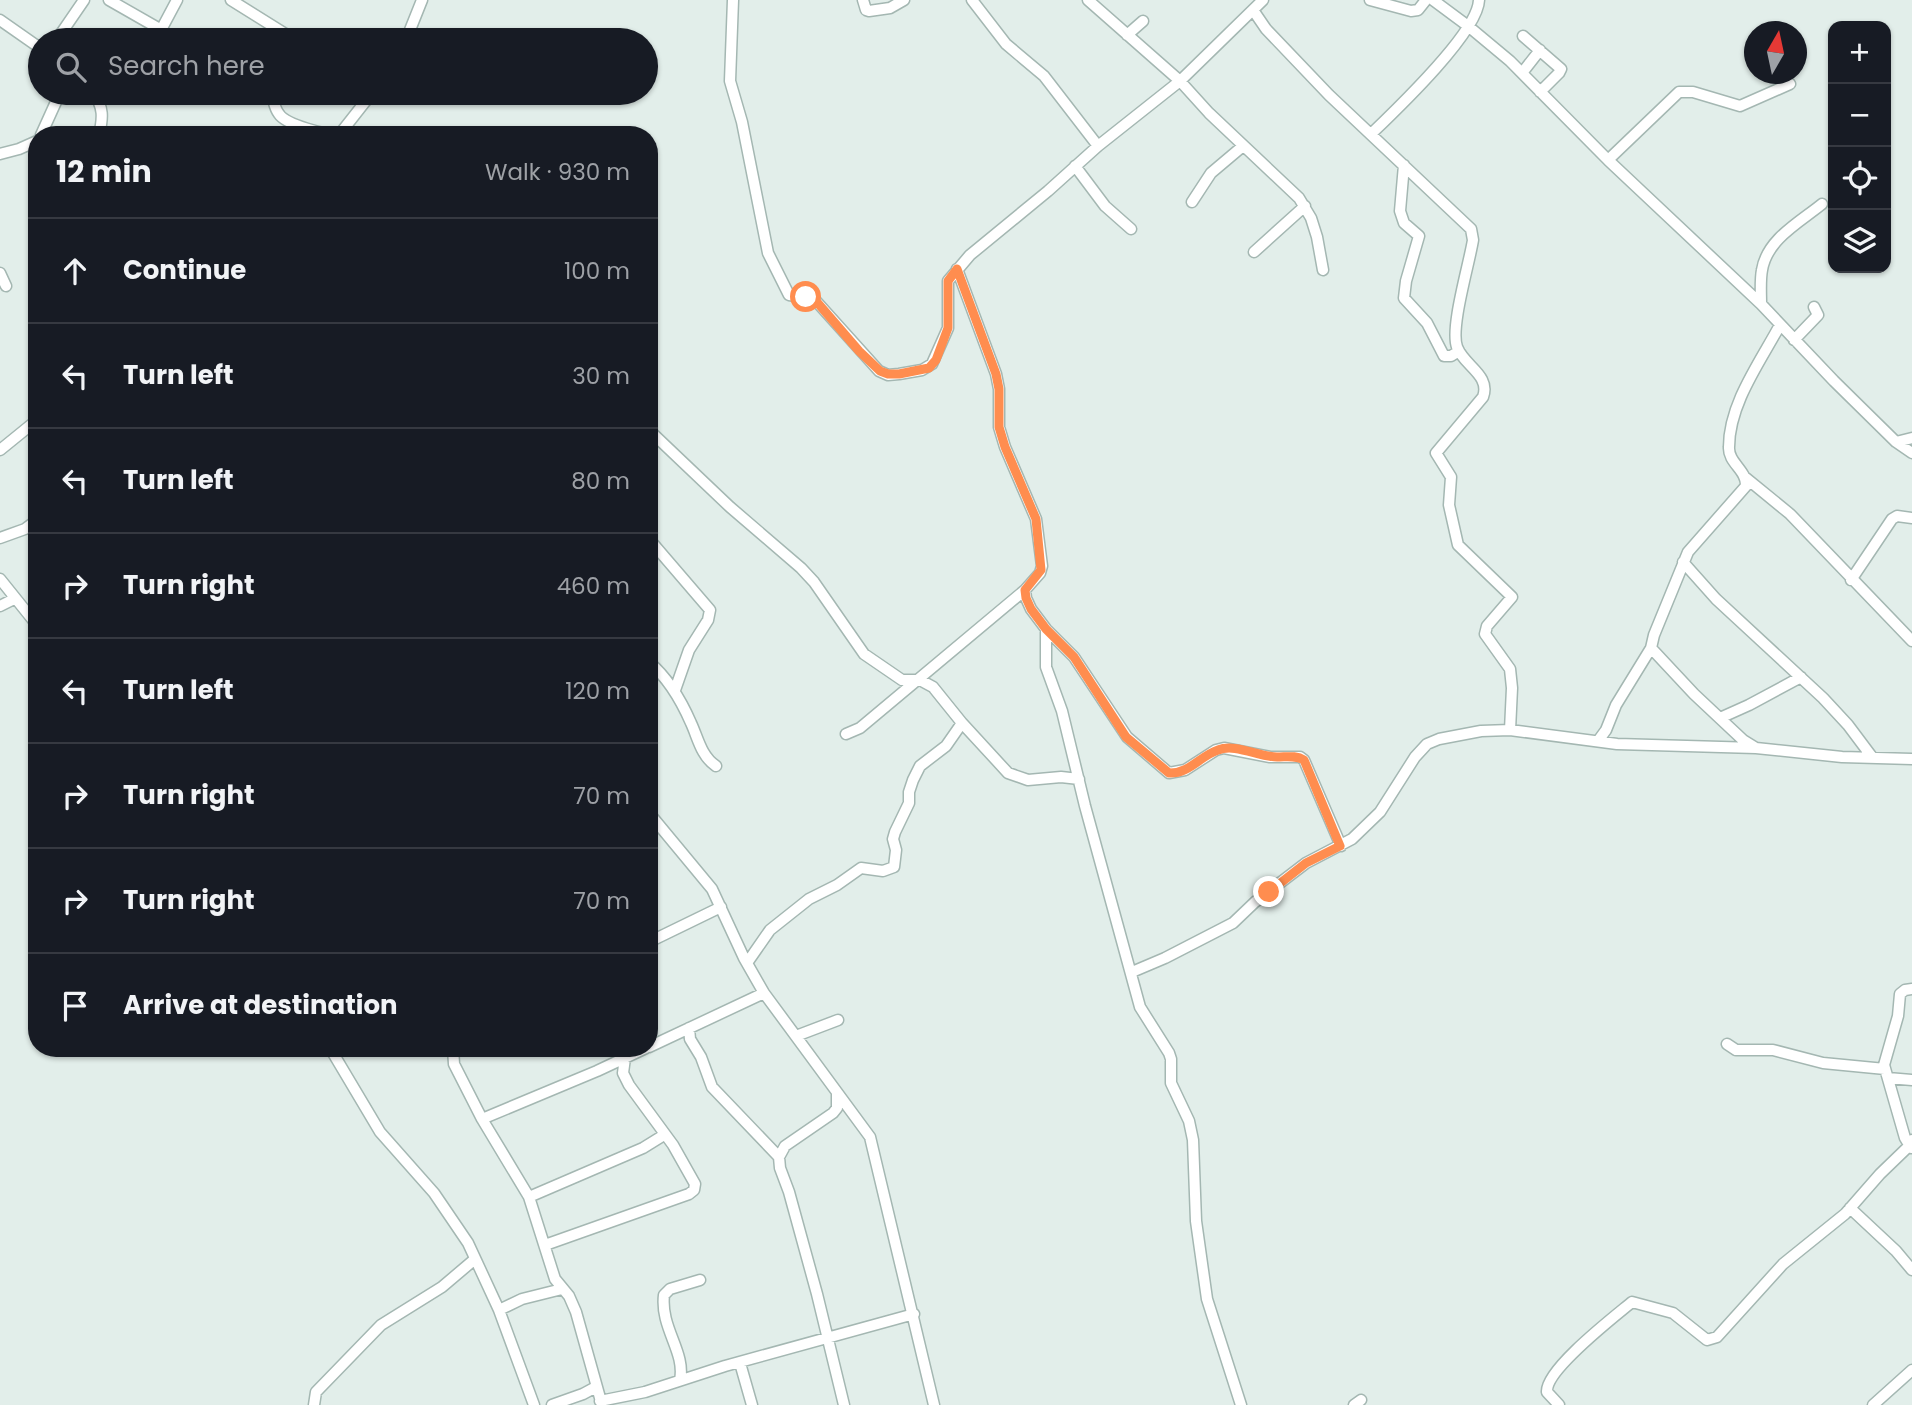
<!DOCTYPE html>
<html lang="en">
<head>
<meta charset="utf-8">
<style>
	:root { --surface:#171b24; --page:#242831; --text:#f1f3f6; --muted:#9ea1a6; --line:#363941 }
	body { margin:0; font-family:Poppins,sans-serif; background:var(--page); color:var(--text) }
	.controls { position:absolute; right:21px; top:21px; display:grid; overflow:hidden; border-radius:14px; box-shadow:0 2px 5px #0004 }
	.controls button { width:63px; height:63px; display:grid; place-items:center; padding:0; border:0; border-bottom:2px solid var(--line); background:var(--surface); color:var(--text); font:35px sans-serif }
	.compass { position:absolute; left:1744px; top:21px; width:63px; height:63px; border-radius:50%; background:var(--surface); box-shadow:0 2px 5px #0004; rotate:9deg }
	.stop { position:absolute; width:21px; height:21px; margin:-16px; border:5px solid #ff8d4f; border-radius:50%; background:#fff }
	.stop.end { background:#ff8d4f; border-color:#fff; box-shadow:0 2px 7px #0008 }
	.list { margin:0; padding:0; list-style:none }
	h2 { display:flex; justify-content:space-between; align-items:center; height:91px; margin:0; padding:0 28px; font-size:30px }
	h2 small { font-size:23px; font-weight:400; color:var(--muted) }
	.list li { display:grid; grid-template-columns:46px 1fr auto; gap:21px; align-items:center; box-sizing:border-box; height:105px; padding:0 28px; border-top:2px solid var(--line) }
	.list b { display:block; font-size:26px; white-space:nowrap }
	.list em { font-size:23px; font-style:normal; color:var(--muted) }
	.icon { flex:none; width:38px; height:38px; fill:none; stroke:currentColor; stroke-width:2; stroke-linecap:round; stroke-linejoin:round }
	.map { position:relative; flex:none; width:1912px; height:1405px; overflow:hidden }
	.search { position:absolute; background:var(--surface); box-shadow:0 2px 5px #0004; left:28px; top:28px; width:630px; height:77px; display:flex; align-items:center; gap:18px; box-sizing:border-box; padding:0 24px; border-radius:38px; color:var(--muted); font-size:26px }
	.panel { position:absolute; background:var(--surface); box-shadow:0 2px 5px #0004; left:28px; top:126px; width:630px; height:931px; border-radius:28px }
	.map>svg:first-child { display:block }
</style>
</head>
<body>
<div class="map">
<svg width="1912" height="1405" viewBox="0 0 1912 1405">
	<rect width="100%" height="100%" fill="#e2eeea"/>
	<g fill="none" stroke-linecap="round" stroke-linejoin="round">
		<defs>
			<path id="minor" d="M109 0 179 40
				M231 0 295 40
				M733 0 730 81 742 122 768 253 789 295 810 298 816 301 879 371 888 375 899 374 922 370 932 364 948 328V281L970 255 1048 191 1098 146 1180 81 1263 0
				M863 0 866 10 869 11 890 8 904 0
				M972 0 1006 44 1044 76 1098 146
				M1088 0 1180 81 1209 113 1299 198 1311 218 1317 237 1323 270
				M1370 0 1411 11 1418 10 1426 0
				M1433 0 1468 26 1510 61 1608 160 1761 304 1834 381 1896 442 1912 453
				M1253 10 1266 29 1329 95 1471 229 1473 240C1469 265 1450 327 1457 347 1464 366 1491 375 1483 397L1436 453 1451 477 1449 505 1458 545 1512 597 1487 626 1485 634 1510 669 1512 688 1510 730
				M0 20 40 48
				M161 30 177 0
				M1127 35 1143 21
				M1523 36 1561 69 1559 73 1540 92
				M53 40 60 35 84 0
				M406 40 422 0
				M1522 73 1540 50
				M93 93C104 107 103 118 99 135
				M271 93C274 100 274 108 279 114 286 125 326 135 339 135
				M337 93 367 100
				M1371 134C1396 110 1478 32 1479 0
				M41 135 60 93
				M339 135 372 93
				M0 154 19 149 37 141
				M1608 160 1679 92H1693L1740 106 1790 84
				M1404 165 1400 211 1404 223 1419 236 1406 281 1404 298 1427 323 1444 356H1451L1459 351
				M1075 166 1105 206 1131 229
				M1192 202 1211 173 1243 146
				M1254 252 1305 206
				M957 269 996 374 999 389V427L1005 447 1036 519 1042 566 1040 573 1025 590 1026 598 1031 609 1046 629 1074 657 1127 737 1169 773 1185 770 1216 750 1224 748 1270 757H1300L1304 760 1341 846
				M0 273 6 286
				M1761 304C1761 293 1760 280 1762 270 1767 239 1800 222 1822 204
				M1780 325C1760 362 1729 404 1729 447 1728 463 1747 470 1746 486L1688 552 1654 635 1651 648 1694 694 1743 740 1756 748 1842 757 1912 759
				M1794 340 1818 315 1814 307
				M649 430 730 507 801 568 814 582 864 654 902 680H920L933 687 962 723 1008 773 1028 780 1061 777 1079 779
				M1896 442 1912 438
				M0 450 37 420
				M1746 478 1790 514 1912 641
				M0 538 25 529 37 520
				M649 539 710 610 708 620 689 650 675 690
				M1683 562 1716 599 1823 698 1848 725 1872 757
				M0 579 37 625
				M1851 580 1892 519 1897 516 1912 518
				M0 606 14 599
				M1046 629V667L1062 711 1085 806 1140 1007 1169 1053 1171 1059V1083L1189 1121 1193 1140 1196 1221 1207 1299 1241 1405
				M649 662C668 678 681 700 691 723 698 738 701 756 716 766
				M1720 718 1749 705 1801 677
				M846 734 860 728 1025 590
				M1598 741 1606 730 1616 705 1651 648
				M649 813 712 889 744 958 764 993 870 1137 934 1405
				M649 942 721 907
				M747 963 770 930 809 899 837 885 861 868 883 871 894 867 896 850 893 839 895 832 909 803V792L913 780 920 766 946 746 962 723
				M1132 972 1165 958 1233 923 1255 902 1306 863 1352 839 1380 812 1415 757 1427 744 1439 739 1481 731 1510 730 1617 744 1756 748
				M689 1028 690 1039 701 1057 712 1087 779 1157
				M796 1036 838 1020
				M1727 1044 1736 1050H1773L1823 1063 1885 1069
				M649 1047 764 993
				M330 1048 380 1132 434 1193 468 1243 499 1310 534 1405
				M453 1048 454 1064 482 1119 529 1197 555 1279 569 1296 576 1312 602 1405
				M1888 1078 1912 1080
				M837 1094V1108L833 1113 785 1146 779 1157 780 1168 789 1192 817 1294 844 1405
				M482 1119 597 1071 646 1048
				M1911 1148 1905 1138 1884 1065 1898 1016 1900 994 1905 990 1912 989
				M529 1197 643 1148 664 1135
				M1850 1208 1896 1251 1912 1270
				M545 1245 689 1194 694 1190 695 1184 673 1145 629 1085 623 1073 625 1058
				M499 1310 522 1299 562 1289
				M740 1363 752 1405
				M680 1380C686 1352 660 1328 664 1295L670 1289 700 1280
				M600 1401 645 1392 725 1366 914 1314
				M314 1405 316 1392 381 1325 442 1287 475 1259
				M552 1405 583 1394 596 1387
				M1354 1405 1361 1400
				M1559 1405 1547 1392C1545 1370 1614 1317 1632 1302L1673 1313 1707 1340 1717 1337 1783 1264 1845 1214 1880 1174 1909 1146 1912 1140
				M1873 1405 1912 1370"/>
		</defs>
		<use href="#minor" stroke="#a4b7b2" stroke-width="13"/>
		<use href="#minor" stroke="#fff" stroke-width="10"/>
	</g>
	<g fill="none" stroke-linecap="round" stroke-linejoin="round">
		<path stroke="#ff8d4f" stroke-width="9" d="M806 297 816 301 859 351 880 371 888 374H899L929 368 936 360 948 328V281L957 269 996 374 999 389V427L1005 447 1036 519 1041 570 1025 590 1026 598 1031 609 1046 629 1074 657 1126 737 1169 773C1189 774 1200 756 1218 750 1235 743 1259 757 1277 757 1287 757 1296 755 1304 760L1340 846 1306 863 1269 892"/>
	</g>
</svg>
<div class="controls">
<button>+</button>
<button>−</button>
<button><svg class="icon" aria-label="locate" viewBox="0 0 24 24"><circle cx="12" cy="12" r="6"/><path d="M12 2v4M12 18v4M2 12h4M18 12h4"/></svg></button>
<button><svg class="icon" aria-label="layers" viewBox="0 0 24 24"><path d="M12 4l9 5-9 5-9-5zM3 14l9 5 9-5"/></svg></button>
</div>
<svg class="compass" viewBox="-18 -18 36 36"><path d="M0-13l5 13h-10z" fill="#e53935"/><path d="M0 13l5-13h-10z" fill="#9ea1a6"/></svg>
<div class="stop" style="left:806px;top:297px"></div>
<div class="stop end" style="left:1269px;top:892px"></div>
<div class="search"><svg class="icon" aria-label="search" viewBox="0 0 24 24"><circle cx="10" cy="10" r="6"/><path d="M15 15l6 6"/></svg>Search here</div>
<section class="panel">
<h2>12 min<small>Walk · 930 m</small></h2>
<ul class="list">
<li><svg class="icon" aria-label="ahead" viewBox="0 0 24 24"><path d="M12 20V5M6 11l6-6 6 6"/></svg><div><b>Continue</b></div><em>100 m</em></li>
<li><svg class="icon" aria-label="left" viewBox="0 0 24 24"><path d="M17 20v-9H6M10 6l-5 5 5 5"/></svg><div><b>Turn left</b></div><em>30 m</em></li>
<li><svg class="icon" aria-label="left" viewBox="0 0 24 24"><path d="M17 20v-9H6M10 6l-5 5 5 5"/></svg><div><b>Turn left</b></div><em>80 m</em></li>
<li><svg class="icon" aria-label="right" viewBox="0 0 24 24"><path d="M7 20v-9h11M14 6l5 5-5 5"/></svg><div><b>Turn right</b></div><em>460 m</em></li>
<li><svg class="icon" aria-label="left" viewBox="0 0 24 24"><path d="M17 20v-9H6M10 6l-5 5 5 5"/></svg><div><b>Turn left</b></div><em>120 m</em></li>
<li><svg class="icon" aria-label="right" viewBox="0 0 24 24"><path d="M7 20v-9h11M14 6l5 5-5 5"/></svg><div><b>Turn right</b></div><em>70 m</em></li>
<li><svg class="icon" aria-label="right" viewBox="0 0 24 24"><path d="M7 20v-9h11M14 6l5 5-5 5"/></svg><div><b>Turn right</b></div><em>70 m</em></li>
<li><svg class="icon" aria-label="arrive" viewBox="0 0 24 24"><path d="M6 21V4h12l-3 4 3 4H6"/></svg><div><b>Arrive at destination</b></div></li>
</ul>
</section>
</div>
</body>
</html>
